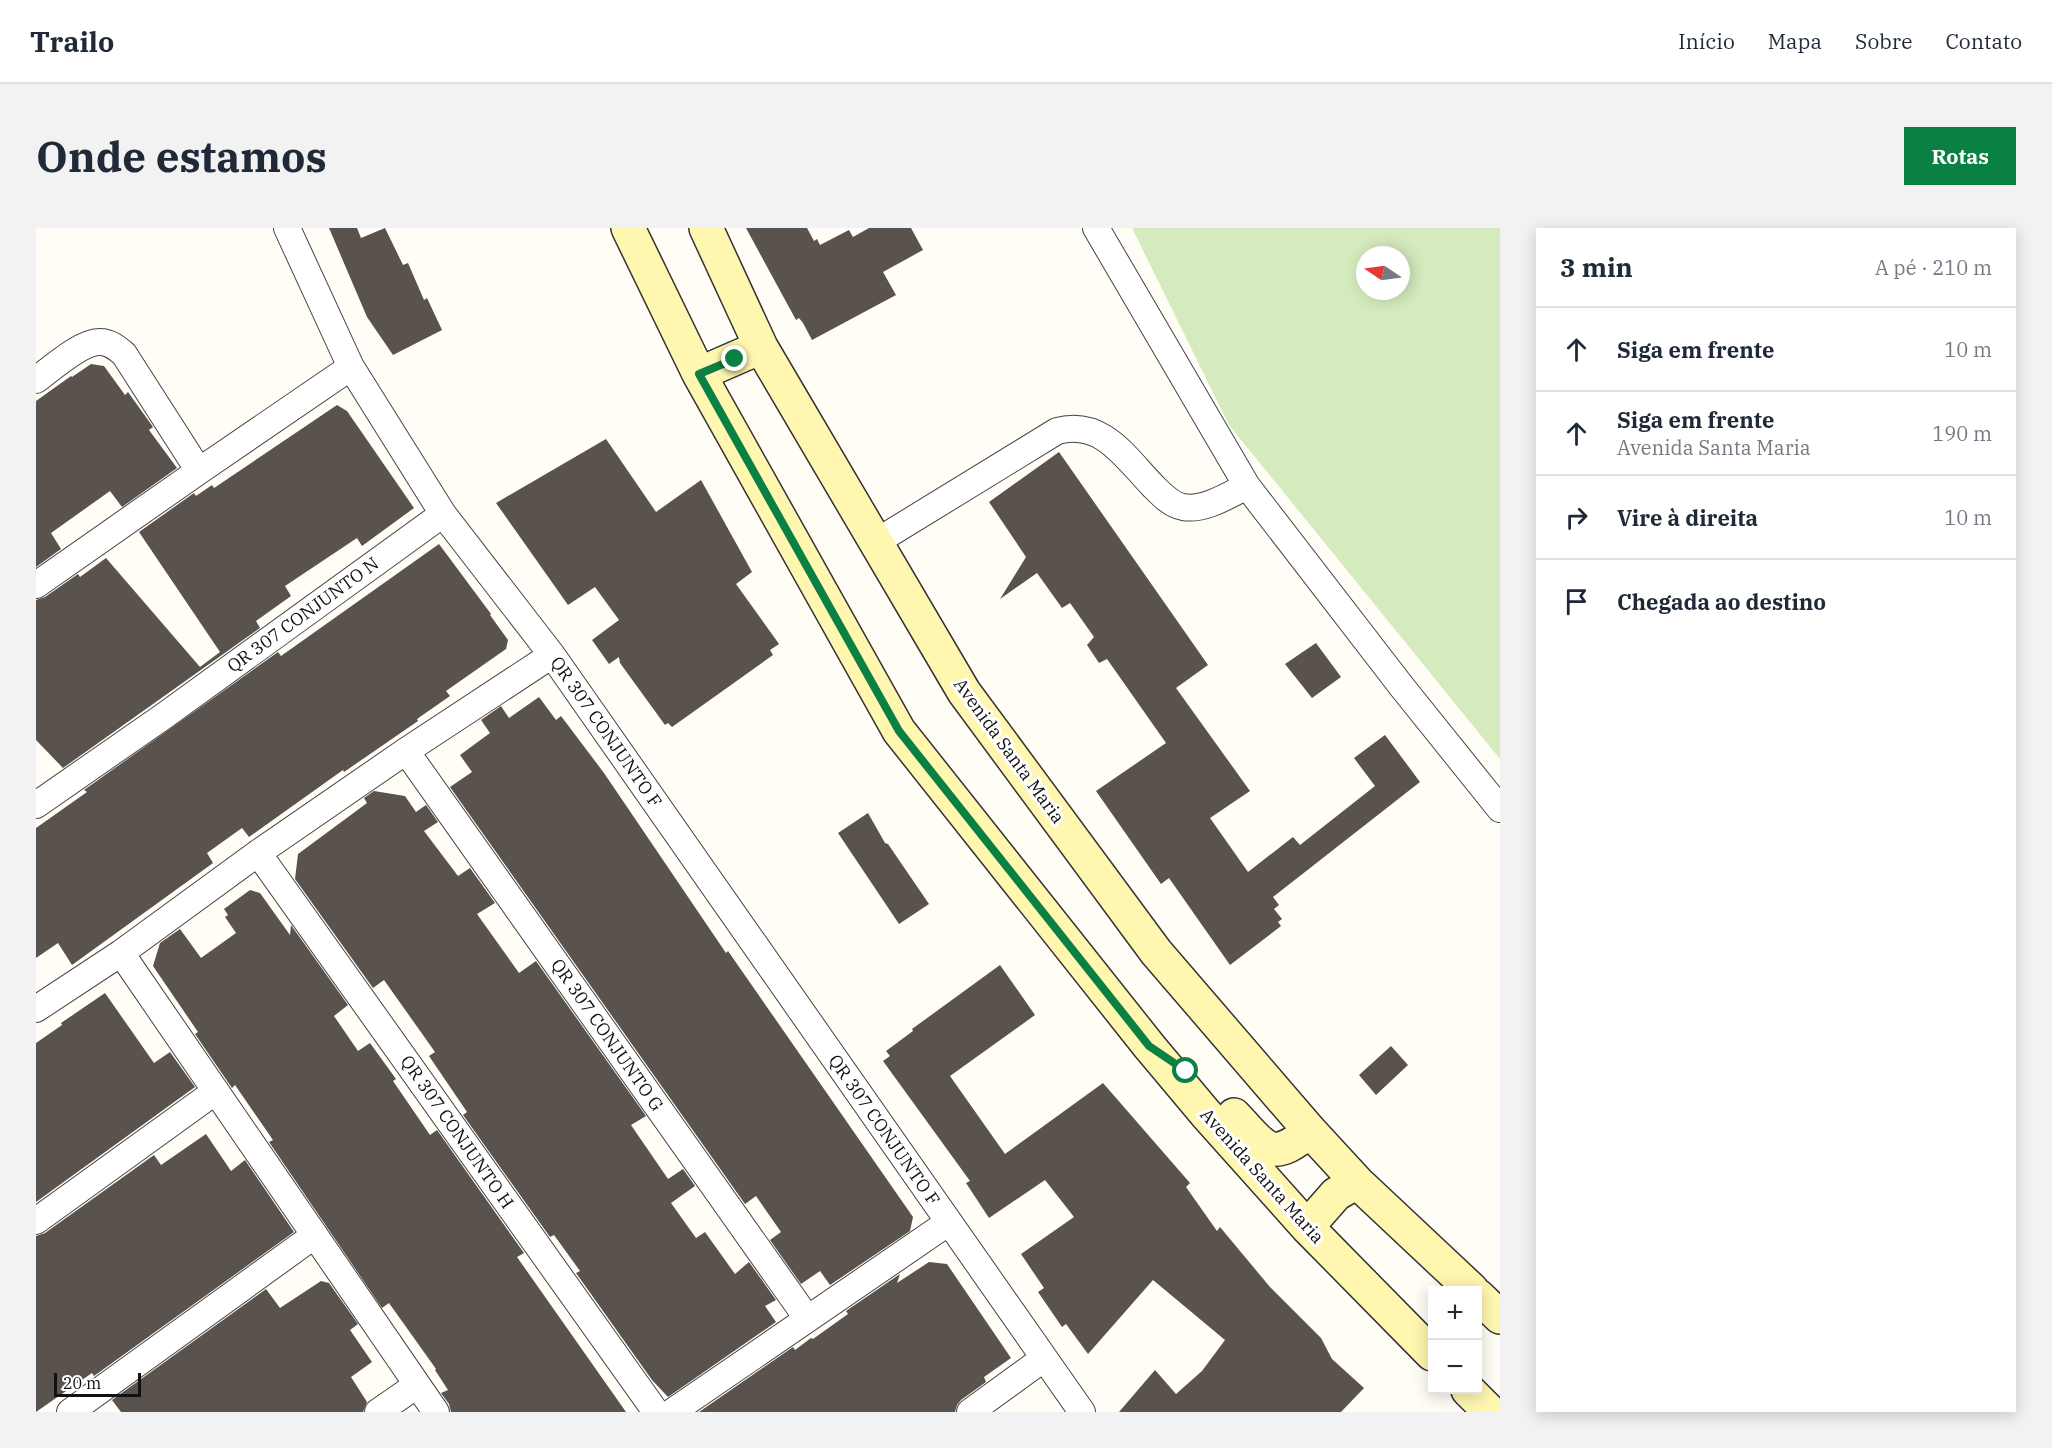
<!DOCTYPE html>
<html lang="pt">
<head>
<meta charset="utf-8">
<style>
	:root { --surface:#fff; --page:#f2f2f3; --text:#1f2937; --muted:#747a83; --line:#e0e1e3; --accent:#0b8043 }
	body { margin:0; font-family:"IBM Plex Serif",serif; background:var(--page); color:var(--text) }
	.controls { position:absolute; right:18px; bottom:18px; display:grid; overflow:hidden; border-radius:0px; box-shadow:0 3px 15px #0003 }
	.controls button { width:54px; height:54px; display:grid; place-items:center; padding:0; border:0; border-bottom:2px solid var(--line); background:var(--surface); color:var(--text); font:30px sans-serif }
	.compass { position:absolute; left:1320px; top:18px; width:54px; height:54px; border-radius:50%; background:var(--surface); box-shadow:0 3px 15px #0003; rotate:283deg }
	.scale { position:absolute; left:18px; bottom:15px; width:87px; box-sizing:border-box; padding-left:6px; border:3px solid #111; border-top:0; font-size:16px; line-height:21px; white-space:nowrap; color:#111; -webkit-text-stroke:4px #fff; paint-order:stroke }
	.stop { position:absolute; width:18px; height:18px; margin:-14px; border:4px solid #0b8043; border-radius:50%; background:#fff }
	.stop.end { background:#0b8043; border-color:#fff; box-shadow:0 2px 6px #0008 }
	.list { margin:0; padding:0; list-style:none }
	h2 { display:flex; justify-content:space-between; align-items:center; height:78px; margin:0; padding:0 24px; font-size:26px }
	h2 small { font-size:20px; font-weight:400; color:var(--muted) }
	.list li { display:grid; grid-template-columns:39px 1fr auto; gap:18px; align-items:center; box-sizing:border-box; height:84px; padding:0 24px; border-top:2px solid var(--line) }
	.list b { display:block; font-size:22px; white-space:nowrap }
	.list p { margin:0; font-size:20px; white-space:nowrap; color:var(--muted) }
	.list em { font-size:20px; font-style:normal; color:var(--muted) }
	.icon { flex:none; width:33px; height:33px; fill:none; stroke:currentColor; stroke-width:2; stroke-linecap:round; stroke-linejoin:round }
	.map { position:relative; flex:none; width:1464px; height:1184px; overflow:hidden; border-radius:0px }
	header { display:flex; align-items:center; gap:36px; box-sizing:border-box; height:84px; padding:0 30px; background:var(--surface); border-bottom:2px solid var(--line) }
	header strong { font-size:28px }
	nav { display:flex; gap:33px; margin-inline-start:auto; font-size:21px }
	.intro { display:flex; align-items:center; justify-content:space-between; box-sizing:border-box; height:144px; padding:0 36px }
	h1 { margin:0; font-size:42px }
	.button { padding:15px 27px; border-radius:0px; background:var(--accent); color:#fff; font-size:21px; font-weight:700 }
	main { display:flex; gap:36px; padding:0 36px }
	aside { flex:1; background:var(--surface); border-radius:0px; box-shadow:0 3px 15px #0003 }
	.map>svg:first-child { display:block }
</style>
</head>
<body>
<header>
<strong>Trailo</strong>
<nav><a>Início</a><a>Mapa</a><a>Sobre</a><a>Contato</a></nav>
</header>
<div class="intro"><h1>Onde estamos</h1><a class="button">Rotas</a></div>
<main>
<div class="map">
<svg width="1464" height="1184" viewBox="0 0 1464 1184">
	<rect width="100%" height="100%" fill="#fffdf5"/>
	<path fill="#d5ebbd" fill-rule="evenodd" d="M1096 0H1464V531L1193 197ZM1329 27H1365V63H1329Z"/>
	<path fill="#5a524d" d="M293 0H321L325 10 349 0 367 37 372 35 388 72 391 70 406 102 357 127 331 89Z
		M710 0H771L778 13 781 11 784 17 813 2 817 9 833 0H875L887 22 847 44 860 67 776 112 767 95 763 90 760 92Z
		M55 136 68 138 89 167 92 164 117 199 113 202 141 240 86 279 74 263 15 305 25 321 0 339V173L35 148 36 149Z
		M301 177 311 183 378 280 326 318 321 310 249 358 255 368 220 393 224 400 27 540 0 512V372L9 369 42 346 44 349 70 330 164 439 184 424 103 304 158 265 160 268 176 257 178 260Z
		M570 211 620 284 665 252 716 344 700 356 743 416 734 422 737 427 636 499 632 495 629 497 584 435 583 429 573 436 556 412 583 392 559 359 532 377 460 275Z
		M1023 224 1172 437 1140 460 1214 563 1174 590 1212 644 1257 609 1264 617 1339 558 1318 530 1349 507 1384 554 1237 669 1243 677 1238 681 1246 691 1242 694 1245 698 1194 737 1133 650 1125 656 1060 563 1130 515 1071 431 1063 435 1051 417 1058 409 1034 375 1026 380 1001 345 964 371 990 329 953 274Z
		M403 316 455 386 454 387 472 412 470 421 410 463 414 468 381 491 382 493 308 544 307 542 213 609 206 600 171 625 177 635 36 737 22 715 0 730V600L51 564 48 562 242 424 245 428Z
		M1280 415 1305 449 1276 470 1249 436Z
		M503 469 520 492 525 488 568 545 690 725 692 723 877 989 874 1003 794 1057 784 1043 765 1056 734 1012 745 1004 720 968 709 976 414 559 436 544 424 527 454 505 445 492 465 478 473 490Z
		M338 563 369 568 380 584 390 577 402 594 388 603 422 648 434 640 459 675 441 686 483 745 500 733 610 888 595 897 632 951 647 941 659 958 635 975 660 1010 669 1004 699 1046 713 1034 740 1072 729 1078 740 1094 632 1169 616 1152 540 1045 544 1043 518 1007 514 1009 427 887 431 884 393 828 399 824 348 752 337 760 259 651 262 626 331 575 328 570Z
		M832 585 849 615 852 616 893 676 863 696 802 605Z
		M214 662 224 665 254 707 255 697 312 777 298 788 322 823 334 815 360 851 357 853 394 907 401 902 488 1025 481 1029 590 1184H415L413 1176 405 1165 412 1162 399 1142 400 1141 353 1075 346 1080 233 914 237 912 199 857 196 860 159 806 162 804 117 738 124 715 144 701 165 730 200 705 189 689 192 687 188 681Z
		M964 737 999 787 914 848 969 926 1067 855 1154 955 1150 959 1181 1003 1184 999 1234 1059 1285 1110 1296 1131 1328 1160 1305 1184H1083L1119 1142 1140 1166 1166 1143 1189 1112 1117 1052 1052 1126 1030 1096 1026 1099 1002 1064 1008 1060 985 1026 1038 989 1009 952 953 990 930 955 934 953 847 833 854 828 850 823 877 803 876 801Z
		M69 765 118 835 134 824 159 859 0 974V815L26 797 25 795Z
		M1355 818 1372 837 1340 867 1323 847Z
		M170 906 195 943 209 932 258 1004 58 1148 56 1145 0 1184V1008L9 1005 118 927 125 937Z
		M893 1034 911 1036 975 1130 948 1149 950 1154 925 1172 921 1177 919 1184H663L757 1119 759 1122 775 1110 777 1111 812 1086 810 1083 864 1046 861 1055Z
		M285 1053 293 1055 322 1096 314 1102 336 1134 315 1149 331 1174 327 1184H85L76 1172 230 1061 244 1080Z"/>
	<g fill="none" stroke-linecap="round" stroke-linejoin="round">
		<defs>
			<path id="minor" d="M251 0 315 139 407 286 516 427 1046 1184
				M1060 0 1211 258 1366 459 1464 581
				M0 152C15 141 46 113 64 114 74 114 81 120 88 126L163 243 0 357
				M163 243 315 139
				M840 314 1021 203C1066 191 1089 229 1117 258 1125 266 1135 277 1147 279 1168 283 1193 267 1211 258
				M370 523 771 1090
				M0 577 128 488 407 286
				M222 625 620 1184
				M85 725 400 1184
				M0 781 85 725 222 625 370 523 516 427
				M0 993 180 863
				M34 1184 279 1007
				M342 1184 381 1157
				M636 1184 913 994
				M934 1184 1007 1131"/>
			<path id="secondary" d="M592 0 663 146 863 503 1113 818 1170 886 1271 999 1396 1126
				M670 0 725 119 928 464 1120 724 1274 903 1321 954 1436 1062
				M663 146 725 119
				M1198 887C1230 920 1233 936 1274 903
				M1271 999 1300 966 1321 954
				M1442 1068 1464 1089
				M1432 1162 1454 1184"/>
		</defs>
		<use href="#minor" stroke="#444" stroke-width="28"/>
		<use href="#secondary" stroke="#333" stroke-width="36"/>
		<use href="#minor" stroke="#fff" stroke-width="26"/>
		<use href="#secondary" stroke="#fff6b0" stroke-width="33"/>
	</g>
	<g fill="none" stroke-linecap="round" stroke-linejoin="round">
		<path stroke="#0b8043" stroke-width="8" d="M699 131 663 146 863 503 1113 818 1150 843"/>
	</g>
	<g text-anchor="middle" stroke-width="6" stroke-linejoin="round" paint-order="stroke">
		<g font-size="18" fill="#111" stroke="#fff">
			<text transform="translate(267 387) rotate(-36)" y="6">QR 307 CONJUNTO N</text>
			<text transform="translate(570 504) rotate(55)" y="6">QR 307 CONJUNTO F</text>
			<text transform="translate(973 523) rotate(54)" y="6">Avenida Santa Maria</text>
			<text transform="translate(571 807) rotate(55)" y="6">QR 307 CONJUNTO G</text>
			<text transform="translate(848 902) rotate(55)" y="6">QR 307 CONJUNTO F</text>
			<text transform="translate(421 904) rotate(55)" y="6">QR 307 CONJUNTO H</text>
			<text transform="translate(1226 948) rotate(48)" y="6">Avenida Santa Maria</text>
		</g>
	</g>
</svg>
<div class="controls">
<button>+</button>
<button>−</button>
</div>
<svg class="compass" viewBox="-18 -18 36 36"><path d="M0-13l5 13h-10z" fill="#e53935"/><path d="M0 13l5-13h-10z" fill="#747a83"/></svg>
<div class="scale">20 m</div>
<div class="stop" style="left:1150px;top:843px"></div>
<div class="stop end" style="left:699px;top:131px"></div>
</div>
<aside>
<h2>3 min<small>A pé · 210 m</small></h2>
<ul class="list">
<li><svg class="icon" aria-label="ahead" viewBox="0 0 24 24"><path d="M12 20V5M6 11l6-6 6 6"/></svg><div><b>Siga em frente</b></div><em>10 m</em></li>
<li><svg class="icon" aria-label="ahead" viewBox="0 0 24 24"><path d="M12 20V5M6 11l6-6 6 6"/></svg><div><b>Siga em frente</b><p>Avenida Santa Maria</p></div><em>190 m</em></li>
<li><svg class="icon" aria-label="right" viewBox="0 0 24 24"><path d="M7 20v-9h11M14 6l5 5-5 5"/></svg><div><b>Vire à direita</b></div><em>10 m</em></li>
<li><svg class="icon" aria-label="arrive" viewBox="0 0 24 24"><path d="M6 21V4h12l-3 4 3 4H6"/></svg><div><b>Chegada ao destino</b></div></li>
</ul>
</aside>
</main>
</body>
</html>
